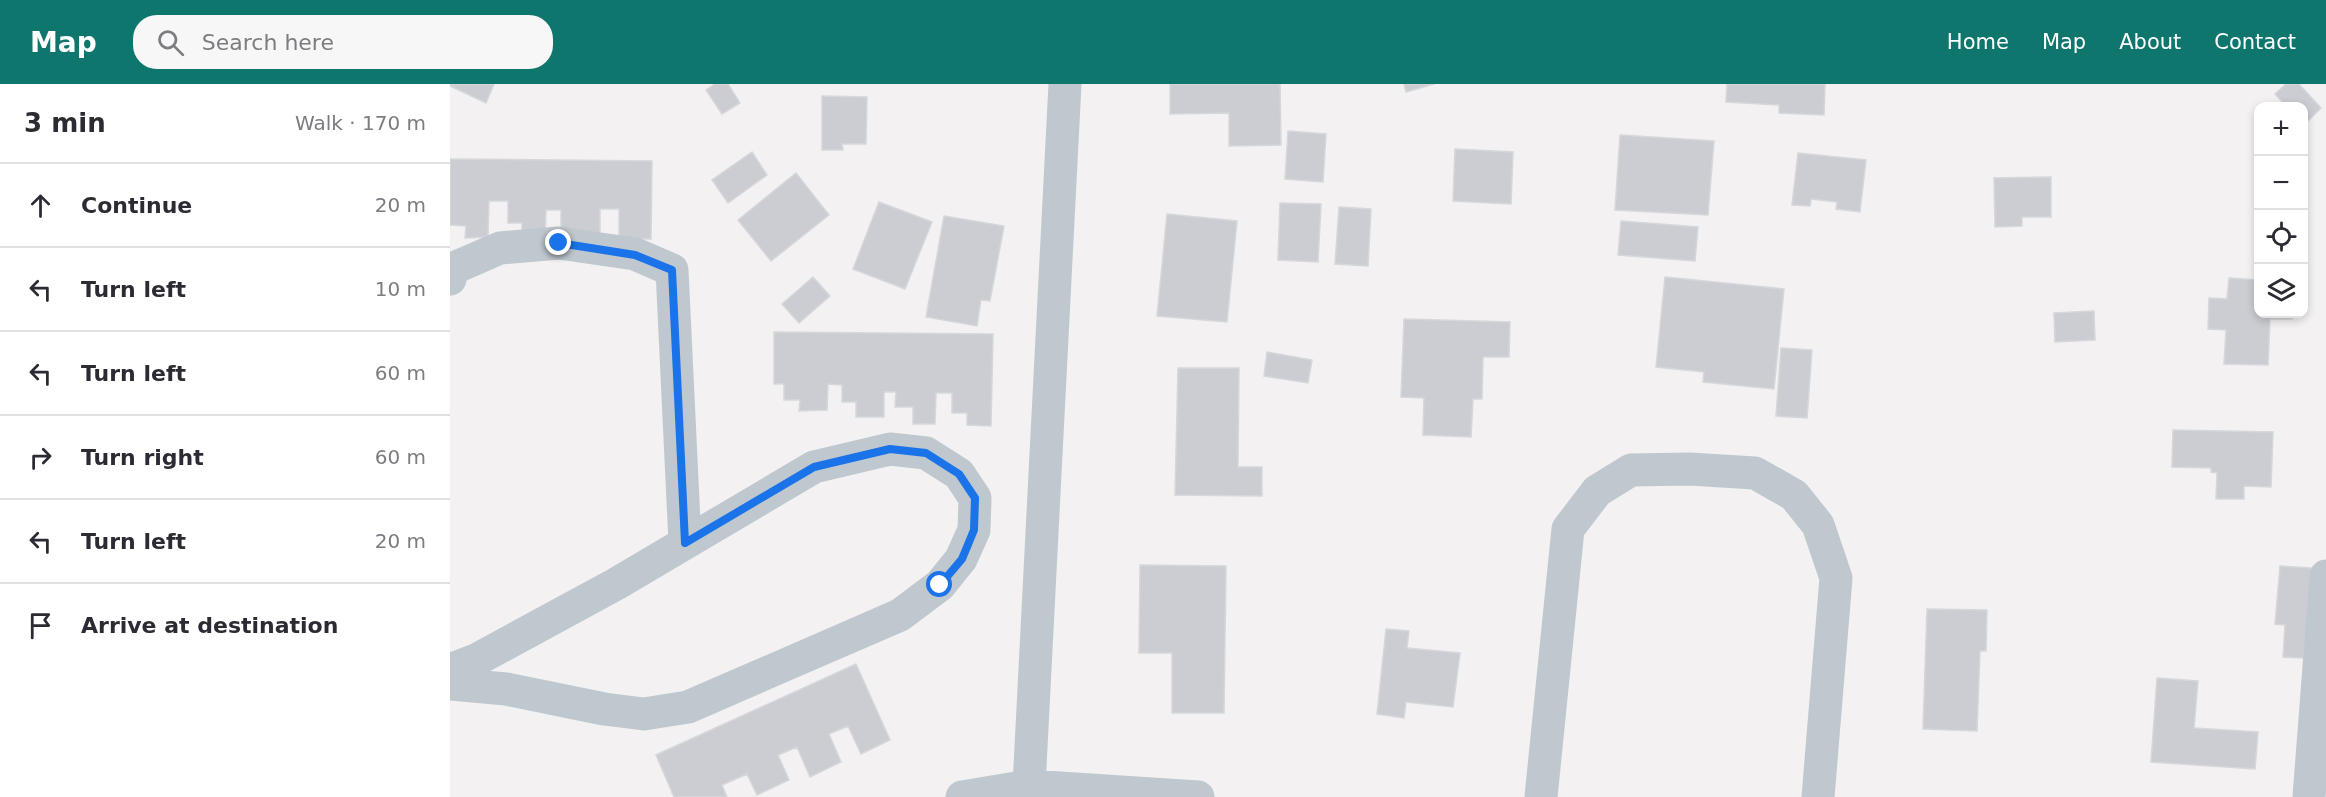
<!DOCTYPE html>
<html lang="en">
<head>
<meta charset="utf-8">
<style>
	:root { --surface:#fff; --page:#f7f7f7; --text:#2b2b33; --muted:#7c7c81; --line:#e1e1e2; --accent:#0f766e }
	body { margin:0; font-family:"DejaVu Sans",sans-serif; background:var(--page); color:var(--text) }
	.controls { position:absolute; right:18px; top:18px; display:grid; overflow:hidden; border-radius:12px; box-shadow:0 3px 9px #0003 }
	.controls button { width:54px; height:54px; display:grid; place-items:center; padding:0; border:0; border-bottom:2px solid var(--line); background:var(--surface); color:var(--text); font:30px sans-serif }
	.stop { position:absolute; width:18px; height:18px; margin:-14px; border:4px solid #1a73e8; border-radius:50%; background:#fff }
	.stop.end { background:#1a73e8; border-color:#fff; box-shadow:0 2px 6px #0008 }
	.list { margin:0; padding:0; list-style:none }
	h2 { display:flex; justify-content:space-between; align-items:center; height:78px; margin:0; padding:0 24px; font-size:26px }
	h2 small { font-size:20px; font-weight:400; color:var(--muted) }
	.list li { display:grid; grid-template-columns:39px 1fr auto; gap:18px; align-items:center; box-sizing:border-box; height:84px; padding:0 24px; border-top:2px solid var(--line) }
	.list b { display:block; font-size:22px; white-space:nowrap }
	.list em { font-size:20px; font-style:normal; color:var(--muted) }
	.icon { flex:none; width:33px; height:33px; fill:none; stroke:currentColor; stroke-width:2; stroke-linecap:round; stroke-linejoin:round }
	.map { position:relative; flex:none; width:1876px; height:713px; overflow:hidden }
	header { display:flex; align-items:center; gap:36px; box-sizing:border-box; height:84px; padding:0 30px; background:var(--accent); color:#fff }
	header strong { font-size:28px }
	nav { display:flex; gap:33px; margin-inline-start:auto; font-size:21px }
	.search { width:420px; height:54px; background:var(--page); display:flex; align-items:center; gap:15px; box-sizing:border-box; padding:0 21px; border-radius:24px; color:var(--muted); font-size:22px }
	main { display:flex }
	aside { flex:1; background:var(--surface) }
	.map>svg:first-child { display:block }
</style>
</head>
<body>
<header>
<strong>Map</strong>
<div class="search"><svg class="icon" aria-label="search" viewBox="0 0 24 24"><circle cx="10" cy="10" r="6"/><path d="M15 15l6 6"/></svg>Search here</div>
<nav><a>Home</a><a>Map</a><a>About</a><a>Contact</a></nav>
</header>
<main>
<aside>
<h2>3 min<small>Walk · 170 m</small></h2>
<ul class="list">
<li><svg class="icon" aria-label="ahead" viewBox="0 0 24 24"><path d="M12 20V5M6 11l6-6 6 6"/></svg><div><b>Continue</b></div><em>20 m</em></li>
<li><svg class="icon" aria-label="left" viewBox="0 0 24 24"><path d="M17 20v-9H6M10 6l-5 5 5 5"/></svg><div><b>Turn left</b></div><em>10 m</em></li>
<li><svg class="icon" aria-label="left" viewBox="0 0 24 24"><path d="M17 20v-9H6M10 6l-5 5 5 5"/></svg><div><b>Turn left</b></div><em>60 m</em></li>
<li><svg class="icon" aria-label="right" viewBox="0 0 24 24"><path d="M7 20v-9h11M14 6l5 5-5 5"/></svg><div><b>Turn right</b></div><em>60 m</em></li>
<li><svg class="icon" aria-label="left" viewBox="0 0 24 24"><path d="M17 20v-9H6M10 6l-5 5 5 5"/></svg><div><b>Turn left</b></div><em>20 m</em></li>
<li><svg class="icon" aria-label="arrive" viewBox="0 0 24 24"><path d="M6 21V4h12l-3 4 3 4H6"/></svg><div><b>Arrive at destination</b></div></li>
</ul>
</aside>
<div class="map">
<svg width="1876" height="713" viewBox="0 0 1876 713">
	<rect width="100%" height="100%" fill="#f3f1f1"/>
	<path fill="#cbcdd3" stroke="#d5d7db" stroke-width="1.5" d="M0 0H44L36 19 0 2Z
		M265 0H278L290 19 272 30 256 6Z
		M720 0H830L831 61 779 62V29L720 30Z
		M954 0H984L956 8Z
		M1277 0H1375L1374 31 1329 29V21L1276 18Z
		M1836 0H1849L1871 24 1854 41V22H1836L1825 10Z
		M372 12 417 13 416 60H392L393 66H372Z
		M838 47 876 50 873 98 835 95Z
		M1170 51 1264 57 1258 131 1165 126Z
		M1005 65 1063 68 1061 120 1003 117Z
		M302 68 317 91 278 119 262 96Z
		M1348 69 1416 76 1410 128 1386 125 1387 118 1361 115 1360 122 1342 121Z
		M0 75 202 77 201 155H169V125H150V155L111 145V126H96L95 154H72V139H58V117H39L38 153 15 154 16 142 0 141Z
		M346 89 379 131 321 177 288 136Z
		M1601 93V133H1572V142L1545 143 1544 94Z
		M429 118 482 138 455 205 403 185Z
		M830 119 871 120 868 178 828 176Z
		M889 123 921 125 918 182 885 180Z
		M717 130 787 137 777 238 707 232Z
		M494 132 554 142 540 217 531 216 527 242 476 233Z
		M1171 137 1248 143 1245 177 1168 171Z
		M363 193 380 212 349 239 332 220Z
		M1215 193 1334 205 1324 305 1253 298 1254 288 1206 283Z
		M1779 194 1808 196V230H1842V235H1820L1818 281 1774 280 1776 246 1758 245 1759 214 1777 215Z
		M1644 227 1645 256 1605 258 1604 229Z
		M954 235 1060 238 1059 273H1033L1032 315H1023L1021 353 973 351 974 314 951 313Z
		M324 248 543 250 541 342 517 341V329H502V309H486L485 340H463V323H445L446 308H434V333H406V318H392V301L378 300 377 326 349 327 350 316H334V300H324Z
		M1331 264 1362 266 1357 334 1326 332Z
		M817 268 862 276 858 299 814 292Z
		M728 284H789L788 383H812V412L725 411Z
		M1723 346 1823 348 1821 403 1794 402V415H1766L1767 389 1761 388V384L1722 383Z
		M690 481 776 482 774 629H722V569H689Z
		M1830 482 1861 484 1854 574 1833 573 1835 541 1825 540Z
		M1477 525 1537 526 1536 567H1530L1527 647 1473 645Z
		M936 545 959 547 957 564 1010 569 1003 623 956 618 954 634 927 630Z
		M406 580 440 656 411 670 398 642 379 650 391 678 360 693 347 663 328 671 339 696 307 711 297 690 272 701 277 713H224L206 671Z
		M1707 594 1748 597 1744 644 1808 648 1805 685 1701 678Z"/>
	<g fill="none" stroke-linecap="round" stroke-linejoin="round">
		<path stroke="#bfc8ce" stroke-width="33" d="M0 195 2 185 50 164 109 159 185 170 222 186 235 459
			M0 586 26 576 166 500 364 383 440 365 476 369 509 390 525 414 524 446 511 475 490 501 450 531 238 623 194 630 154 625 56 605 0 600
			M579 702 615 0
			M512 713 579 702 748 713
			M1091 713 1118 445 1147 407 1181 386 1239 385 1305 389 1344 411 1368 441 1386 494 1368 713
			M1859 713 1876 492"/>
	</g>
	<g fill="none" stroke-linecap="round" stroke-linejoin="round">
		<path stroke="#1a73e8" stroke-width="8" d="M109 159 185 171 222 186 235 459 364 383 440 365 476 369 509 390 525 414 524 446 512 475 490 501"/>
	</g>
</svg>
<div class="controls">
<button>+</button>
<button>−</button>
<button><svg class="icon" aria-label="locate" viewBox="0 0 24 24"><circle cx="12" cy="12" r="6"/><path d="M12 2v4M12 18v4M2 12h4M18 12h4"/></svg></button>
<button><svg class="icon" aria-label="layers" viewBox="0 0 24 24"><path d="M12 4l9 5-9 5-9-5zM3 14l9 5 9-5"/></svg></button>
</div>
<div class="stop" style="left:490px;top:501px"></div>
<div class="stop end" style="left:109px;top:159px"></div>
</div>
</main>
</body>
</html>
